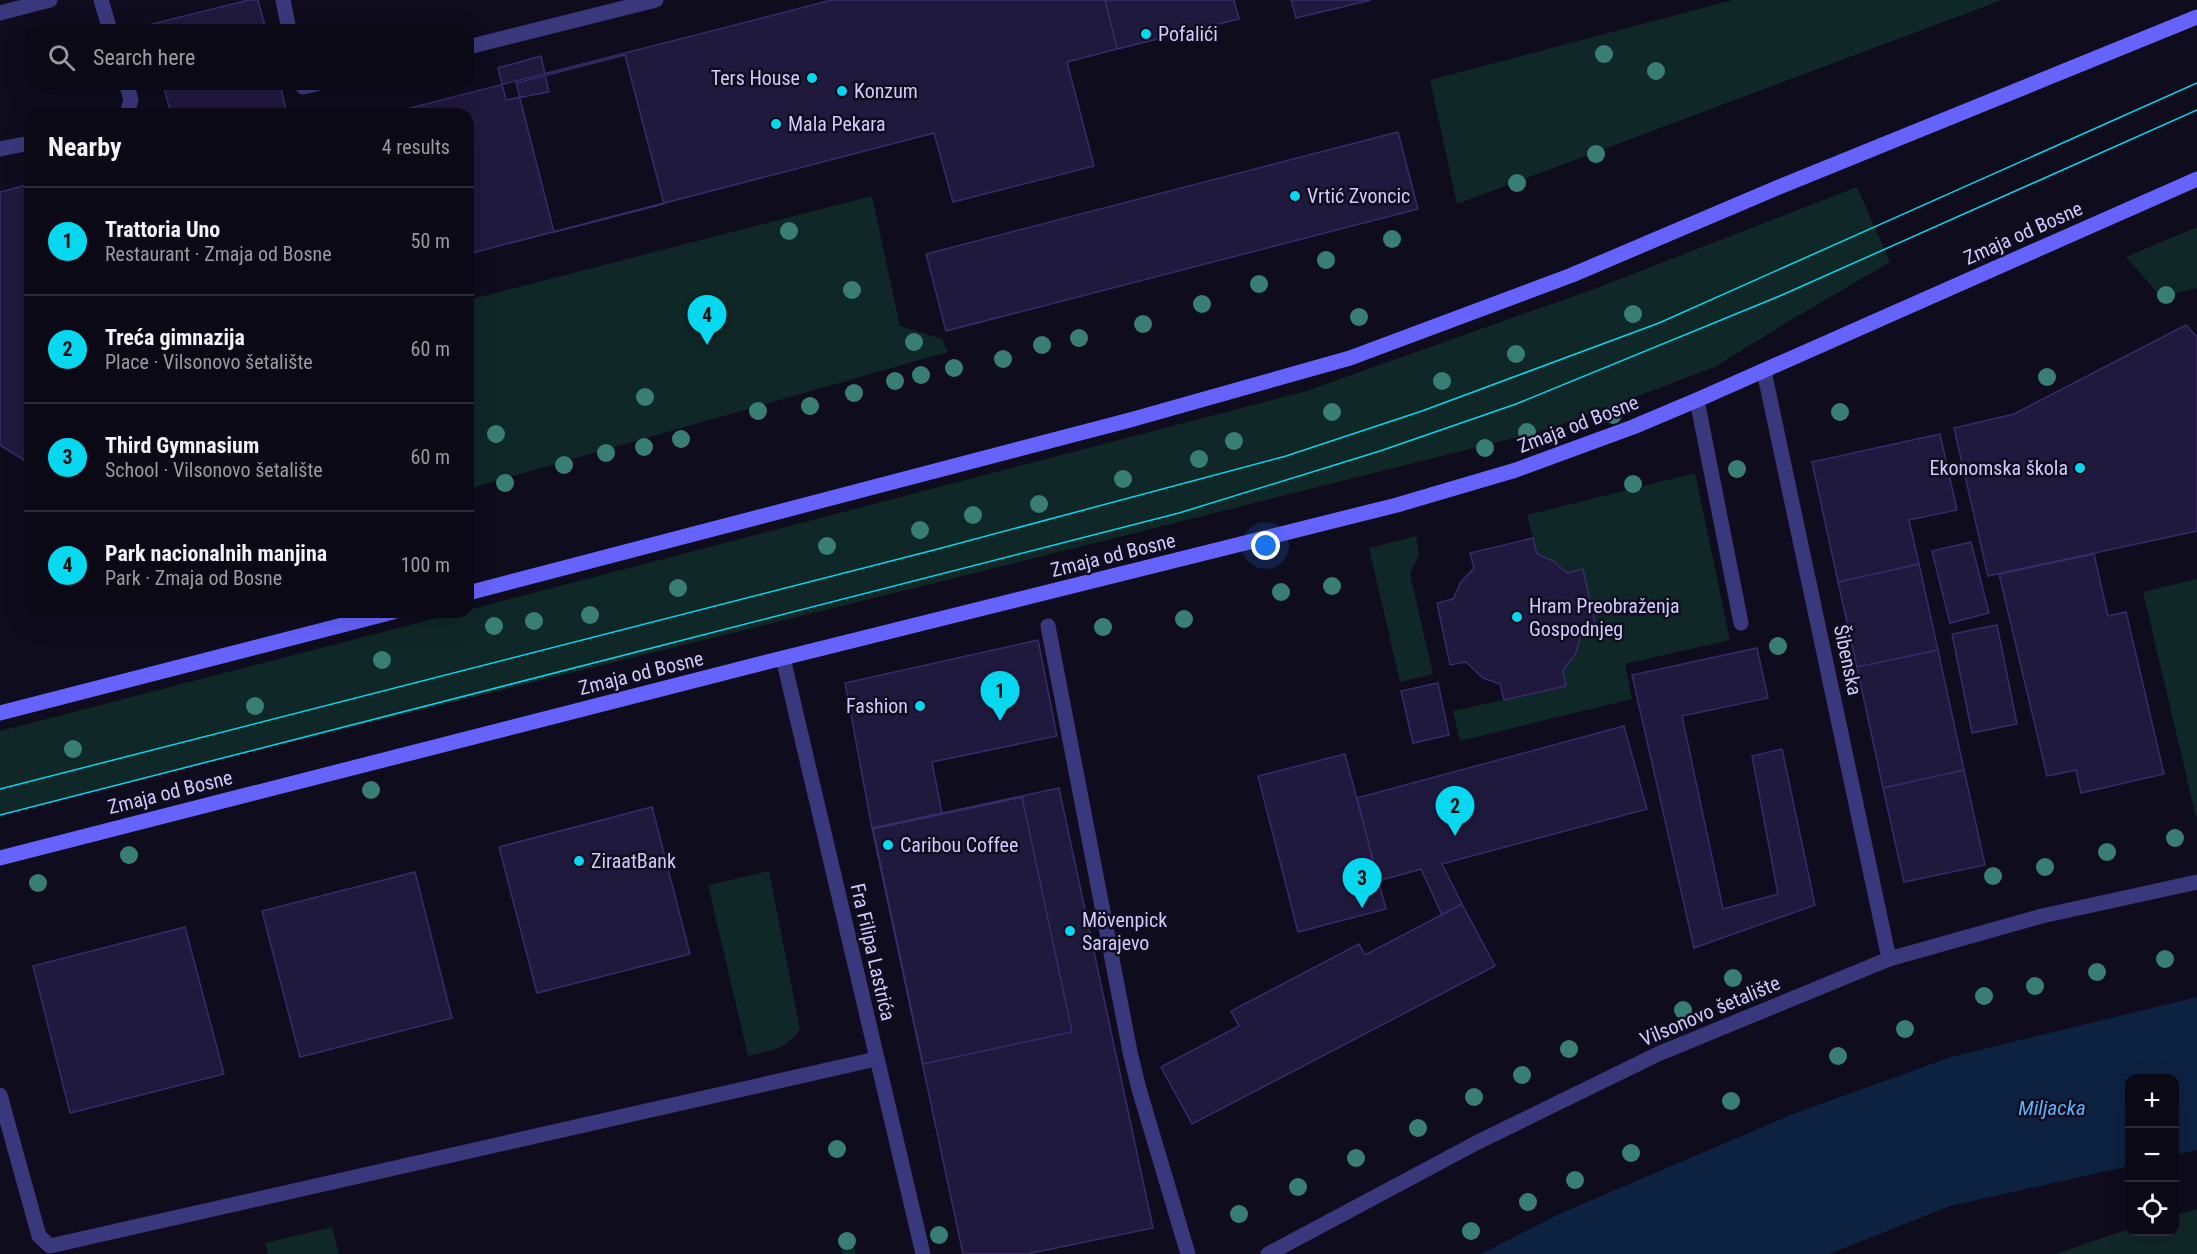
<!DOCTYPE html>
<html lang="en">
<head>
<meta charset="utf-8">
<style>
	:root { --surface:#0b0916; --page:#191723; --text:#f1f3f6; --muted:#9a9aa1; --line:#2b2a35; --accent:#05d8ef }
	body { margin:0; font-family:"Roboto Condensed",sans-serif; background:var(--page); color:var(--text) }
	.controls { position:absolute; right:18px; bottom:18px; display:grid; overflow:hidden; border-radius:12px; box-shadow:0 6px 24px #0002 }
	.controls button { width:54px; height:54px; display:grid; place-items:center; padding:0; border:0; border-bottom:2px solid var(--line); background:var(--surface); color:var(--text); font:30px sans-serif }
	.you { position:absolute; left:1266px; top:546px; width:21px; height:21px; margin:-15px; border:4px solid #fff; border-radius:50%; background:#1a73e8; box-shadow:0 0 0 9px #1a73e833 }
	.badge { display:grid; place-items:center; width:39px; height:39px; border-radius:50%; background:var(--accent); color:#111; font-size:20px; font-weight:700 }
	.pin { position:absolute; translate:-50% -50px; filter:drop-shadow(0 2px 3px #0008) }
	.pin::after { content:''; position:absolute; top:32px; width:21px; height:18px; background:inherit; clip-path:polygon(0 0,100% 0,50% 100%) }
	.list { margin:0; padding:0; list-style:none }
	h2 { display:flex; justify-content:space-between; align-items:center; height:78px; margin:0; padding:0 24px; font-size:26px }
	h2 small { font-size:20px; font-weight:400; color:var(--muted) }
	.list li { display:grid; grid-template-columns:39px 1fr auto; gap:18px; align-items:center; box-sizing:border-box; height:108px; padding:0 24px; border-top:2px solid var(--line) }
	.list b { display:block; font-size:22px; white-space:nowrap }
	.list p { margin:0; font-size:20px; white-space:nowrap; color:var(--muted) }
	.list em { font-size:20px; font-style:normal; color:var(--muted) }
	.icon { flex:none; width:33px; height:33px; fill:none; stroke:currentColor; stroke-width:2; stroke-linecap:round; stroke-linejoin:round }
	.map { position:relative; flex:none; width:2197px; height:1254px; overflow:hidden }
	.search { position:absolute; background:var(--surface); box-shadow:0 6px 24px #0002; left:24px; top:24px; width:450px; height:66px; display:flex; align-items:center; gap:15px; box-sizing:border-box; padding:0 21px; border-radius:18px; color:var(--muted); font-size:22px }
	.panel { position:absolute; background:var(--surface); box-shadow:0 6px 24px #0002; left:24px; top:108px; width:450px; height:510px; border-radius:18px }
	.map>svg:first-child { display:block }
</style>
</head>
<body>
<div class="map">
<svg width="2197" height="1254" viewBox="0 0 2197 1254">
	<rect width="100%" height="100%" fill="#0f0c1e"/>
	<path fill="#0f2726" d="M1733 0H2002L1457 204 1430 80Z
		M1857 187 1890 262 1784 324 1715 367 1550 429 975 573 0 814V731L460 612H468V610L1306 391 1594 289Z
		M872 196 900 326 942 339 948 352 468 489V300Z
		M2197 227V288L2161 297 2126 257Z
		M1695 473 1730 640 1625 664 1632 699 1460 741 1453 711 1566 686 1563 670 1575 655 1581 635 1597 631 1583 569 1567 573 1553 561 1537 554 1527 515Z
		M1416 536 1419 555 1410 574 1433 674 1400 682 1369 548Z
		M2197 579V816L2196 817 2143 592Z
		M769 871 800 1029C787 1050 771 1050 748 1056L708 885Z
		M2197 1209V1254H2056L2129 1229 2130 1232H2174L2175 1215Z
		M332 1227 339 1254H268L265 1243Z
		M853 1241 856 1254H842L841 1246Z"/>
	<path fill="#0d2141" d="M2197 997V1150L2175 1155 2174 1078H2130L2129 1166 1950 1206 1829 1254H1481L1559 1214 1793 1114 1951 1057Z"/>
	<path fill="#20193e" stroke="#372b6a" stroke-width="1.5" fill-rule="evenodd" d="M249 0H258L266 30H149L148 25Z
		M832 0H1105L1117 49 1067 62 1094 166 953 202 934 133 468 254V114H387Z
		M1105 0H1234L1239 19 1117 49Z
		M1291 0H1371L1296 18Z
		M625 55 664 204 554 232 516 83Z
		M541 56 549 92 506 100 498 68Z
		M163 84H280L287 114H171Z
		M1398 132 1418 209 946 331 926 254Z
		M30 184V473L27 462 0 445V192Z
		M2186 325 2197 337V531L1988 576 1954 428 2014 414Z
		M1940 434 1957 510 1909 520 1919 564 1838 582 1812 462Z
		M1533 538 1537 554 1553 561 1567 573 1583 569 1597 631 1581 635 1575 655 1563 670 1566 686 1504 700 1500 684 1483 678 1466 662 1450 665 1437 603 1453 599 1461 582 1474 568 1470 553Z
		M1971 542 1989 613 1950 623 1932 551Z
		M2094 554 2108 616 2126 612 2164 774 2081 793 2076 770 2047 776 1999 574Z
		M1919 564 1938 650 1857 667 1838 582Z
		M1997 625 2017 724 1972 733 1952 634Z
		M1038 640 1057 736 932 762 942 813 872 828 845 683Z
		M1757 648 1768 698 1682 716 1723 909 1778 894 1752 756 1782 749 1815 905 1694 948 1632 675Z
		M1938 650 1964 770 1883 788 1857 667Z
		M1438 683 1449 735 1413 743 1401 691Z
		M1624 726 1647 809 1442 864 1462 904 1442 915 1421 869 1378 881 1357 798Z
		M1345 754 1386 909 1298 932 1258 776Z
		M1964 770 1985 865 1904 882 1883 788Z
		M1059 788 1153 1228 1027 1254H963L872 828ZM1022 797 1072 1032 923 1064 873 829Z
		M1022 797 1072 1032 923 1064 873 829Z
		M652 807 690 954 537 993 499 847Z
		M415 872 452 1018 300 1057 262 911Z
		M1462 904 1495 966 1192 1124 1161 1067 1239 1026 1231 1011 1359 944 1365 955Z
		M185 927 224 1074 70 1113 33 966Z"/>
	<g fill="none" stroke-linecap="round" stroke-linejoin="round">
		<path stroke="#3a387c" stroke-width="15" d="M1764 371 1889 959
			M1697 400 1741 623
			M1048 626 1130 1052 1139 1089 1188 1254
			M0 1095 39 1236 50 1246 876 1059"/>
		<path stroke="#3a387c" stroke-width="15" d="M101 0 110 30
			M283 0 289 30
			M0 13 50 0
			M468 47 656 0
			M126 84 131 99 127 114
			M302 84 303 87 316 84
			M0 149 30 143
			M783 658 923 1254
			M1268 1254 1478 1142 1658 1054 1889 959 2042 916 2197 882"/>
		<path stroke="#6663fc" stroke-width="15" d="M468 593 1130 420 1350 358 1572 275 1779 187 2197 17
			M0 713 393 612
			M0 858 783 658 1397 505 1516 470 1633 427 1697 400 2197 179"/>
		<path stroke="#05d8ef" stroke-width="1.5" d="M0 789 934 550 1286 456 1422 411 1659 323 2197 83
			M0 815 1179 513 1380 451 1516 404 1782 295 2197 110"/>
	</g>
	<g fill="#387e74">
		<circle cx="1604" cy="54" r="9"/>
		<circle cx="1656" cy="71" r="9"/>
		<circle cx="1596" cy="154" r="9"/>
		<circle cx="1517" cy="183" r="9"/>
		<circle cx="789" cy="231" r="9"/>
		<circle cx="1392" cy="239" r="9"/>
		<circle cx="1326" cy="260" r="9"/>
		<circle cx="1259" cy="284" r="9"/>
		<circle cx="852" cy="290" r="9"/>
		<circle cx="2166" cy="295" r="9"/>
		<circle cx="1202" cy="304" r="9"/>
		<circle cx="1633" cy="314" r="9"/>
		<circle cx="1359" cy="317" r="9"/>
		<circle cx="1143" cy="324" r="9"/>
		<circle cx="1079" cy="338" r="9"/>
		<circle cx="914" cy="342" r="9"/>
		<circle cx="1042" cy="345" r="9"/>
		<circle cx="1516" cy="354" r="9"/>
		<circle cx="1003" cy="359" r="9"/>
		<circle cx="954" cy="368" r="9"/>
		<circle cx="921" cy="375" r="9"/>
		<circle cx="2047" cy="377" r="9"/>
		<circle cx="895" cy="381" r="9"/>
		<circle cx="1442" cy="381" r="9"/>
		<circle cx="854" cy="393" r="9"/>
		<circle cx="645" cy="397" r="9"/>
		<circle cx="810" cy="406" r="9"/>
		<circle cx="758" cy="411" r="9"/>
		<circle cx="1332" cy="412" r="9"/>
		<circle cx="1840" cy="412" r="9"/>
		<circle cx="1613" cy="415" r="9"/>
		<circle cx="1527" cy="432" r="9"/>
		<circle cx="496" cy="434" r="9"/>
		<circle cx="681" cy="439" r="9"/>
		<circle cx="1234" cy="441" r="9"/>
		<circle cx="644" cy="447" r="9"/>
		<circle cx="1485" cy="448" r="9"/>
		<circle cx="606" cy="453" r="9"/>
		<circle cx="1199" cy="459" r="9"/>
		<circle cx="564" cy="465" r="9"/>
		<circle cx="1737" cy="469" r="9"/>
		<circle cx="1123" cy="479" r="9"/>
		<circle cx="505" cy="483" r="9"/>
		<circle cx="1633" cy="484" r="9"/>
		<circle cx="1039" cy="504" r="9"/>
		<circle cx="973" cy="515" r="9"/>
		<circle cx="920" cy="530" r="9"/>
		<circle cx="827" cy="546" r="9"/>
		<circle cx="1332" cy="586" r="9"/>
		<circle cx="678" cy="588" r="9"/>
		<circle cx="1281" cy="592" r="9"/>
		<circle cx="590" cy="615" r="9"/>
		<circle cx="1184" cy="619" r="9"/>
		<circle cx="534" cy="621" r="9"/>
		<circle cx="494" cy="626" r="9"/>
		<circle cx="1103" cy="627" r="9"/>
		<circle cx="1778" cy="646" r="9"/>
		<circle cx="382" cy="660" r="9"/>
		<circle cx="255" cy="706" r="9"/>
		<circle cx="73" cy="749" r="9"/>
		<circle cx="371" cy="790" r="9"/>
		<circle cx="2175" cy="838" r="9"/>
		<circle cx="2107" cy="852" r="9"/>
		<circle cx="129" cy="855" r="9"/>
		<circle cx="2045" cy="867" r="9"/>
		<circle cx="1993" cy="876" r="9"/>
		<circle cx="38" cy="883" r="9"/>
		<circle cx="2165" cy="959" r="9"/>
		<circle cx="2097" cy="972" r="9"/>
		<circle cx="1733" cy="978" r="9"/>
		<circle cx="2035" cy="986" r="9"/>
		<circle cx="1984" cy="996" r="9"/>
		<circle cx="1683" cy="1010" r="9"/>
		<circle cx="1905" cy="1029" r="9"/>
		<circle cx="1569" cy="1049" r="9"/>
		<circle cx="1838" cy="1056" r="9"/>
		<circle cx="1522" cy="1075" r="9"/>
		<circle cx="1474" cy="1097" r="9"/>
		<circle cx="1731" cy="1101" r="9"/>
		<circle cx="1418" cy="1128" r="9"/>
		<circle cx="837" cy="1149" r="9"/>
		<circle cx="1631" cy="1153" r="9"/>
		<circle cx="1356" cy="1158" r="9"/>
		<circle cx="1575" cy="1180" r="9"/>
		<circle cx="1298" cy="1187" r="9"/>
		<circle cx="1528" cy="1202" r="9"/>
		<circle cx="1239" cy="1214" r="9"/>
		<circle cx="1471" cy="1231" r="9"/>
		<circle cx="939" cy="1235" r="9"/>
		<circle cx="847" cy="1241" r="9"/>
	</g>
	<g fill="#05d8ef" stroke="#0f0c1e" stroke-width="2">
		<circle cx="1146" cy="34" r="6"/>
		<circle cx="812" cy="78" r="6"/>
		<circle cx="842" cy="91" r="6"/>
		<circle cx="776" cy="124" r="6"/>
		<circle cx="1295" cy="196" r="6"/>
		<circle cx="2080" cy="468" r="6"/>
		<circle cx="1517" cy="617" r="6"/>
		<circle cx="920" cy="706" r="6"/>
		<circle cx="888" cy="845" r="6"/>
		<circle cx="579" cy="861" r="6"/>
		<circle cx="1070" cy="931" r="6"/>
	</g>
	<g text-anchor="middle" stroke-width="5" stroke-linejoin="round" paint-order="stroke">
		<g font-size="20" fill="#d0cafe" stroke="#0f0c1e" text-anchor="start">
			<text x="1158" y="41">Pofalići</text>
			<text x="800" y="85" text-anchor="end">Ters House</text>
			<text x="854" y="98">Konzum</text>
			<text x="788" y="131">Mala Pekara</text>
			<text x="1307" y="203">Vrtić Zvoncic</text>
			<text x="2068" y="475" text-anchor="end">Ekonomska škola</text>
			<text x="1529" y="613">Hram Preobraženja<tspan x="1529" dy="23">Gospodnjeg</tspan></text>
			<text x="908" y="713" text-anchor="end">Fashion</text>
			<text x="900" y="852">Caribou Coffee</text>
			<text x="591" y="868">ZiraatBank</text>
			<text x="1082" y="927">Mövenpick<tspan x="1082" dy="23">Sarajevo</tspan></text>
		</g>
		<g font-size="20" fill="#d0cafe" stroke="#0f0c1e">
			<text transform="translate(2023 233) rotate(-24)" y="7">Zmaja od Bosne</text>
			<text transform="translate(1578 424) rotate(-21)" y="7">Zmaja od Bosne</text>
			<text transform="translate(1113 555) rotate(-14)" y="7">Zmaja od Bosne</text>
			<text transform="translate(1848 660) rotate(78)" y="7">Šibenska</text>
			<text transform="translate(641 673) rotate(-14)" y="7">Zmaja od Bosne</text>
			<text transform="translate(170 792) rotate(-14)" y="7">Zmaja od Bosne</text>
			<text transform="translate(873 952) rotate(77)" y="7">Fra Filipa Lastrića</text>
			<text transform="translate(1710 1011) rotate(-23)" y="7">Vilsonovo šetalište</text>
		</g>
		<g font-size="21" font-style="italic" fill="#5ab2fb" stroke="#0f0c1e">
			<text x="2052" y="1115">Miljacka</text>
		</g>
	</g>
</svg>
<div class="controls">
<button>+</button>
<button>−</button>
<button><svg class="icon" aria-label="locate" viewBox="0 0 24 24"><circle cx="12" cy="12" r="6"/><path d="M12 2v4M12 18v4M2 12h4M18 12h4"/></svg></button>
</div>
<div class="you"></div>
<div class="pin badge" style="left:1000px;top:721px">1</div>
<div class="pin badge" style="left:1455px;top:836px">2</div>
<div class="pin badge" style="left:1362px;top:908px">3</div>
<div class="pin badge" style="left:707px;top:345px">4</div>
<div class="search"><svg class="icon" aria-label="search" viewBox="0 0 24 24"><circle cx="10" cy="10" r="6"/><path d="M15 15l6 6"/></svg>Search here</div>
<section class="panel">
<h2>Nearby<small>4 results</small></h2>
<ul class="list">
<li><span class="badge">1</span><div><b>Trattoria Uno</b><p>Restaurant · Zmaja od Bosne</p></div><em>50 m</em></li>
<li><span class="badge">2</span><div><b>Treća gimnazija</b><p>Place · Vilsonovo šetalište</p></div><em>60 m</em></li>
<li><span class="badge">3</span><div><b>Third Gymnasium</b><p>School · Vilsonovo šetalište</p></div><em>60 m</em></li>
<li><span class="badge">4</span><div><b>Park nacionalnih manjina</b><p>Park · Zmaja od Bosne</p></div><em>100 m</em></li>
</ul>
</section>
</div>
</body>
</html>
